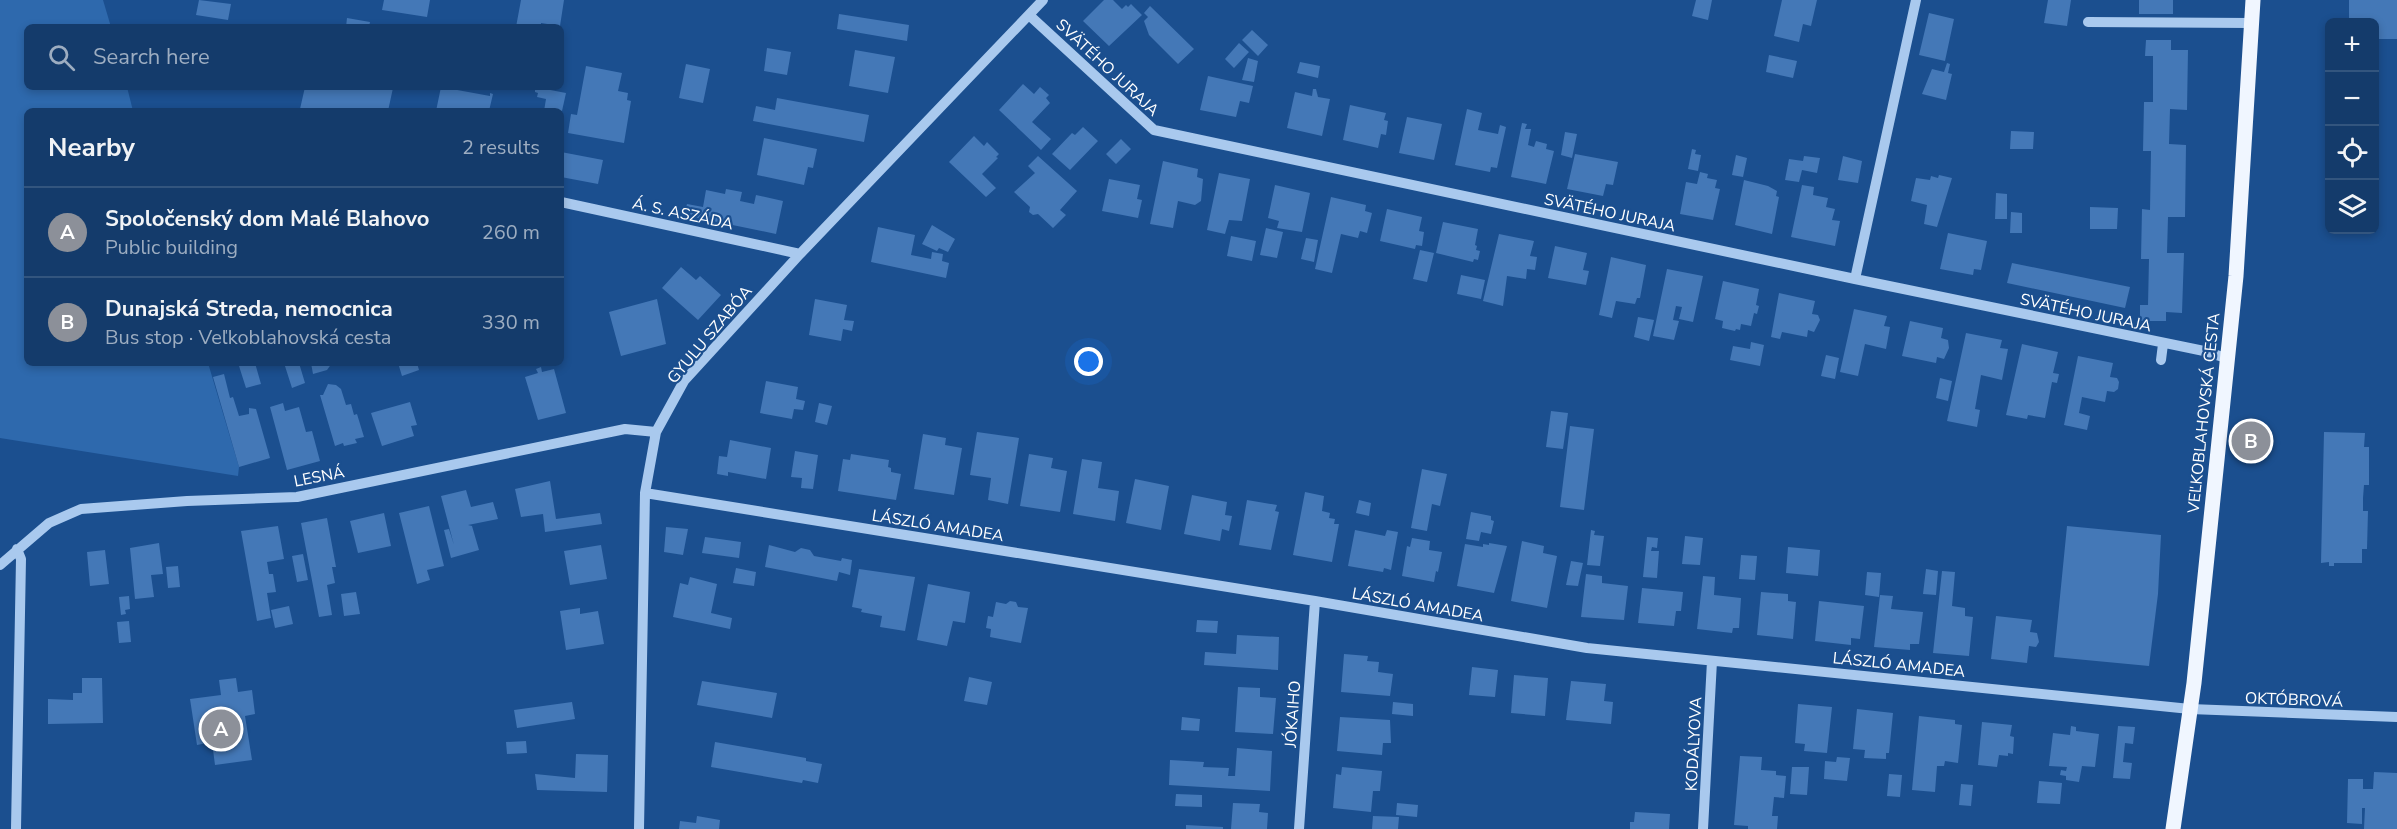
<!DOCTYPE html>
<html lang="en">
<head>
<meta charset="utf-8">
<style>
	:root { --surface:#143b6b; --page:#1d4271; --text:#f1f3f6; --muted:#9dadc1; --line:#33557e; --accent:#8c9099 }
	body { margin:0; font-family:"Nunito Sans",sans-serif; background:var(--page); color:var(--text) }
	.controls { position:absolute; right:18px; top:18px; display:grid; overflow:hidden; border-radius:9px; box-shadow:0 3px 9px #0003 }
	.controls button { width:54px; height:54px; display:grid; place-items:center; padding:0; border:0; border-bottom:2px solid var(--line); background:var(--surface); color:var(--text); font:30px sans-serif }
	.you { position:absolute; left:1089px; top:362px; width:21px; height:21px; margin:-15px; border:4px solid #fff; border-radius:50%; background:#1a73e8; box-shadow:0 0 0 9px #1a73e833 }
	.badge { display:grid; place-items:center; width:39px; height:39px; border-radius:50%; background:var(--accent); color:#fff; font-size:20px; font-weight:700 }
	.pin { position:absolute; translate:-50% -50%; border:3px solid #fff; box-shadow:0 2px 6px #0006 }
	.list { margin:0; padding:0; list-style:none }
	h2 { display:flex; justify-content:space-between; align-items:center; height:78px; margin:0; padding:0 24px; font-size:26px }
	h2 small { font-size:20px; font-weight:400; color:var(--muted) }
	.list li { display:grid; grid-template-columns:39px 1fr auto; gap:18px; align-items:center; box-sizing:border-box; height:90px; padding:0 24px; border-top:2px solid var(--line) }
	.list b { display:block; font-size:22px; white-space:nowrap }
	.list p { margin:0; font-size:20px; white-space:nowrap; color:var(--muted) }
	.list em { font-size:20px; font-style:normal; color:var(--muted) }
	.icon { flex:none; width:33px; height:33px; fill:none; stroke:currentColor; stroke-width:2; stroke-linecap:round; stroke-linejoin:round }
	.map { position:relative; flex:none; width:2397px; height:829px; overflow:hidden }
	.search { position:absolute; background:var(--surface); box-shadow:0 3px 9px #0003; left:24px; top:24px; width:540px; height:66px; display:flex; align-items:center; gap:15px; box-sizing:border-box; padding:0 21px; border-radius:9px; color:var(--muted); font-size:22px }
	.panel { position:absolute; background:var(--surface); box-shadow:0 3px 9px #0003; left:24px; top:108px; width:540px; height:258px; border-radius:9px }
	.map>svg:first-child { display:block }
</style>
</head>
<body>
<div class="map">
<svg width="2397" height="829" viewBox="0 0 2397 829">
	<rect width="100%" height="100%" fill="#1b4f8f"/>
	<path fill="#2e69ad" d="M0 0H103L111 27H27V87H127L133 111H27V363H208L239 467 238 476 0 438Z"/>
	<path fill="#4478b7" d="M199 0 231 4 228 20 196 15Z
		M384 0H430L427 17 382 10Z
		M521 0H564L560 26 541 23V27H516Z
		M1104 0H1113L1122 9 1126 5 1128 7 1131 4 1142 15 1109 46 1083 21Z
		M1696 0H1712L1708 20 1692 16Z
		M1782 0H1817L1811 26 1803 24 1799 42 1774 36Z
		M2048 0H2071L2067 26 2044 23Z
		M2139 0H2173V14H2139Z
		M2349 0H2397V39H2374V22H2349Z
		M1150 6 1194 49 1178 64 1149 35 1144 21 1148 17 1144 13Z
		M1929 13 1954 19 1945 61 1919 55Z
		M839 14 909 25 907 41 837 29Z
		M347 18 370 22 369 27H346Z
		M1252 30 1268 45 1258 56 1242 40Z
		M2146 40H2171V50H2188L2187 110 2170 109 2169 144 2186 145 2185 217H2168L2167 253H2184L2182 313 2166 312V321H2140V305H2148L2149 259H2141L2142 209 2150 210 2151 151H2143L2144 102H2153V56H2145Z
		M1239 43 1249 52 1234 68 1225 59Z
		M767 48 791 52 787 75 764 71Z
		M855 50 895 57 888 93 849 86Z
		M1769 55 1797 61 1793 78 1766 72Z
		M1248 58 1258 61 1254 82 1242 80Z
		M1300 62 1320 66 1318 78 1297 73Z
		M1947 63 1950 64 1948 73 1952 74 1946 100 1922 94 1932 69 1944 72Z
		M686 64 710 69 703 103 679 98Z
		M586 66 622 73 618 91 628 93 627 100 631 101 624 143 568 133 571 114 577 115Z
		M1208 76 1253 86 1249 103 1240 101 1236 117 1200 110Z
		M1023 84 1034 94 1040 87 1049 95 1046 98 1050 103 1032 122 1051 139 1041 150 999 110Z
		M305 87H388L393 88 388 111H311L300 109Z
		M441 87 490 96V93L493 94 489 111H436Z
		M535 87 566 93 562 111H544L546 99 537 97 538 93 535 92Z
		M1313 89H1316L1318 97 1330 99 1322 136 1287 128 1295 92 1312 96Z
		M777 98 869 115 864 142 753 121 756 106 775 110Z
		M1350 105 1386 113 1384 120 1388 121 1386 135 1381 134 1378 148 1343 140Z
		M1467 109 1482 113 1478 130 1498 134 1500 125 1506 127 1497 168 1491 167 1490 172 1455 165Z
		M1407 117 1442 124 1434 160 1399 153Z
		M1522 123 1527 124 1525 129H1531L1528 145 1534 147 1536 141 1547 144 1546 149 1554 151 1546 184 1511 177Z
		M1083 127 1098 141 1070 170 1052 154 1072 133 1075 135Z
		M2011 131 2034 132 2033 149H2010Z
		M1565 132 1577 134 1572 158 1561 155Z
		M974 136 984 146 987 142 999 154 996 157 998 158 982 174 996 188 986 197 949 162Z
		M764 138 817 149 813 168 808 167 804 185 757 175Z
		M1121 139 1131 149 1116 164 1106 154Z
		M1692 149 1696 150 1695 154 1701 155 1698 171 1688 169Z
		M561 152 603 160 598 184 561 177Z
		M1575 154 1618 162 1613 185 1606 184 1603 196 1567 189Z
		M1736 155 1747 158 1743 177 1732 175Z
		M1038 156 1077 191 1060 210 1066 215 1053 228 1038 214 1033 215 1029 212 1030 207 1014 192 1035 173 1028 166Z
		M1804 156 1820 158 1817 173 1802 170 1799 182 1785 180 1789 159 1803 161Z
		M1843 156 1862 161 1858 183 1838 180Z
		M1163 161 1198 169 1197 177 1203 179 1201 201 1195 205 1178 201 1173 228 1150 224Z
		M1700 172 1708 174 1707 178 1717 180 1715 188 1720 189 1713 220 1680 214 1686 182 1697 184Z
		M1219 173 1250 179 1242 221 1229 220 1225 234 1207 230Z
		M1939 175 1952 178 1937 227 1924 224 1927 205 1911 201 1916 178 1930 180 1931 176 1938 178Z
		M1109 179 1140 185 1137 199 1142 200 1138 218 1102 211Z
		M1744 180 1768 186 1777 191 1776 196 1779 197 1772 234 1735 225Z
		M1275 185 1310 193 1302 232 1277 228 1279 221 1268 218Z
		M1802 185 1814 187 1813 195 1828 198 1826 207 1835 209 1832 220 1840 221 1835 246 1791 237Z
		M726 189 742 192 740 201 754 204 756 195 783 201 776 234 684 215 687 204 703 207 706 190 725 194Z
		M1996 193 2007 194V219H1995Z
		M1331 197 1366 205 1365 211 1372 213 1367 233 1360 231 1358 238 1341 234 1332 273 1315 269Z
		M2090 207 2118 208 2117 229H2090Z
		M1387 209 1422 217 1419 231 1424 232 1422 246 1416 245 1415 249 1380 241Z
		M2011 212 2022 213V233H2010Z
		M1443 222 1478 229 1475 245 1477 246 1476 250 1480 251 1478 260 1474 259 1473 262 1436 253Z
		M932 225 955 239 948 252 939 248 937 251 922 244Z
		M878 227 915 235 911 255 931 259 932 252 943 254 942 261 949 263 946 278 871 262Z
		M1266 228 1283 232 1277 258 1260 255Z
		M1948 233 1987 241 1981 270 1974 269 1973 275 1940 269Z
		M1499 234 1534 241 1530 256 1537 257 1535 270 1527 269 1526 279 1507 276 1503 306 1483 301Z
		M1231 236 1256 241 1252 261 1227 256Z
		M1306 238 1318 240 1314 262 1301 259Z
		M1555 246 1587 253 1583 270 1589 271 1586 285 1548 278Z
		M1420 250 1434 253 1427 282 1413 279Z
		M1611 257 1646 265 1640 298H1637L1635 304 1616 301 1612 318 1599 315Z
		M2012 263 2130 287 2125 308 2007 283Z
		M681 267 696 280 700 276 721 295 698 320 662 288Z
		M1667 269 1703 276 1693 322 1679 319 1682 307 1676 306 1673 320 1679 321 1674 340 1653 336Z
		M1461 275 1485 280 1481 299 1457 294Z
		M1723 281 1759 289 1756 305 1759 306 1757 314 1754 313 1751 326 1741 324 1740 330 1736 329 1735 331 1722 328 1723 321 1715 319Z
		M1779 293 1815 301 1812 314 1818 315 1820 320 1814 332 1808 330 1807 337 1782 332 1780 339 1771 337Z
		M657 299 666 344 621 356 609 312Z
		M815 299 847 305 844 320 854 321 852 331 843 329 841 341 809 335Z
		M1854 309 1887 316 1884 326 1890 327 1886 349 1865 344 1858 376 1840 372Z
		M1638 317 1654 320 1649 341 1634 337Z
		M1910 321 1943 328 1941 338 1948 340 1949 348 1944 359 1937 357 1936 363 1902 356Z
		M1966 333 2002 340 2000 348 2008 349 2002 380 1981 375 1975 409 1980 410 1977 427 1947 421Z
		M1751 342 1764 345 1760 366 1730 360 1733 346 1750 349Z
		M2022 344 2058 352 2053 373 2059 374 2057 383 2052 382 2045 418 2028 415 2027 419 2006 415Z
		M1826 355 1839 358 1835 379 1821 376Z
		M2078 356 2113 363 2110 377 2117 378 2119 382 2118 389 2114 392 2107 391 2105 402 2082 397 2079 413 2090 416 2087 430 2064 425Z
		M248 363H255L261 384 246 388 239 366Z
		M284 363H299L305 383 292 388Z
		M311 363H332L327 370 313 374Z
		M398 363H417L419 370 402 376Z
		M541 367 542 372 554 369 566 413 538 420 525 377 538 373 536 369Z
		M224 374 230 398 233 397 239 416 249 414V408L256 409 270 458 239 467 213 377Z
		M1940 378 1952 381 1948 401 1936 398Z
		M766 381 798 387 796 399 805 401 803 410 794 409 792 419 760 413Z
		M328 384 336 385 341 389 346 405 351 404 354 415 357 414 364 437 355 439 357 443 344 446 343 443 335 446 320 395H323Z
		M410 402 417 425 411 426 414 436 382 446 371 413Z
		M283 403 285 411 299 407 306 432 312 431 320 461 287 470 270 407Z
		M819 403 832 406 827 425 815 422Z
		M1551 411 1568 413 1563 449 1546 447Z
		M1570 426 1594 429 1584 510 1560 507Z
		M977 432 1019 438 1008 504 988 500 991 478 970 475Z
		M2324 432 2365 433 2364 447H2369V485H2364L2363 498V511H2368L2367 549H2362V563H2334V566H2329V562L2321 563Z
		M923 434 946 438 945 445 962 448 954 495 914 489Z
		M730 440 771 448 766 479 728 472V476L717 474 719 456 727 457Z
		M795 451 818 455 813 489 801 488 802 478 791 477Z
		M851 454 889 460 888 467 891 468V472L901 474 896 500 838 491 843 459 850 460Z
		M1029 454 1053 458 1051 468 1067 471 1060 512 1020 506Z
		M1082 459 1102 462 1098 488 1119 491 1115 521 1073 514Z
		M1422 469 1447 474 1440 506 1432 504 1427 531 1411 528Z
		M1135 479 1169 486 1161 530 1126 523Z
		M550 481 556 519 600 513 602 524 545 532 543 514 521 517 515 489Z
		M466 490 471 507 493 502 498 519 468 525 472 526 479 550 451 558 444 530 449 529 454 545 441 496Z
		M1305 492 1324 496 1322 511 1330 513 1329 518 1335 519 1334 524H1339L1332 562 1293 555Z
		M1192 495 1227 502 1225 515 1232 516 1229 531 1222 529 1220 541 1184 534Z
		M1247 500 1277 505 1275 511 1279 512 1271 550 1239 545Z
		M1359 500 1371 503 1369 516 1356 513Z
		M429 506 444 566 427 570 430 580 417 584 399 513Z
		M1471 512 1491 516V520L1494 521 1491 534 1481 532 1479 541 1466 539Z
		M384 513 391 546 358 553 350 521Z
		M327 518 336 567H332L335 583 327 585 332 615 319 617 301 523Z
		M278 526 284 559 267 562 269 574H273L276 592 267 593 271 618 257 621 241 531Z
		M2067 526 2161 535 2158 594 2149 666 2054 657Z
		M666 527 688 529 683 555 664 552Z
		M1355 530 1385 536 1387 530 1398 532 1391 570 1384 568 1383 572 1348 566Z
		M1591 530 1595 531 1594 535 1604 536 1600 566 1587 565Z
		M1685 536 1703 538 1700 565 1682 564Z
		M705 537 741 542 739 558 702 553Z
		M1647 537 1658 538 1657 548 1652 547 1651 551H1659L1657 578 1643 577Z
		M1412 538 1430 541 1429 550 1442 552 1438 572 1436 571 1434 582 1402 576 1407 546 1410 547Z
		M1522 541 1544 546 1543 553 1557 556 1547 608 1511 601Z
		M159 543 163 574 151 575 154 597 135 599 130 548Z
		M1489 543 1507 546 1494 593 1457 586 1465 544 1483 547V544L1489 545Z
		M601 545 607 579 570 585 564 551Z
		M769 545 795 552 801 548 810 550 814 556 841 561 842 558 852 560 850 575 839 572 837 581 765 567Z
		M1788 547 1820 550 1818 576 1786 573Z
		M105 550 109 584 90 586 87 552Z
		M303 554 308 580 297 582 292 556Z
		M1741 555 1757 556 1755 580 1739 579Z
		M1571 561 1583 563 1578 586 1566 585Z
		M178 566 180 587 168 588 166 567Z
		M736 568 756 572 754 586 733 583Z
		M859 569 915 577 905 631 880 627 882 616 861 612 862 609 852 607Z
		M1926 569 1938 571 1936 595 1923 594Z
		M1942 571 1955 572 1952 606 1965 608V616L1973 617 1969 656 1933 653Z
		M1867 572 1881 573 1879 597 1865 595Z
		M1586 574 1602 576V583L1628 586 1624 620 1581 617Z
		M1703 576 1715 577 1714 595 1741 598 1739 628H1733L1732 633 1697 629Z
		M690 577 717 584 711 613 732 618 730 629 673 617 680 583 688 585Z
		M928 584 970 592 965 623 953 621 947 646 917 640Z
		M1642 588 1683 592 1681 611H1676L1674 626 1638 623Z
		M356 592 360 614 344 616 341 594Z
		M1761 592 1788 594V601L1796 602 1793 639 1757 635Z
		M1880 595 1893 596 1891 609 1923 612 1919 644H1910V650L1874 647Z
		M129 596 130 609 125 610 126 614 121 615 119 597Z
		M1010 601 1016 602 1018 607 1028 608 1021 643 990 637 991 629 986 628 988 616 993 617 996 602 1006 604Z
		M1819 601 1864 606 1860 639 1851 638V645L1815 641Z
		M289 606 293 624 275 628 271 610Z
		M580 608V614L598 611 604 644 566 650 560 611Z
		M1996 616 2032 620 2030 632 2037 633 2039 642 2036 647 2029 646 2027 663 1991 659Z
		M1197 620 1218 621 1217 633 1196 632Z
		M129 621 131 642 119 643 117 622Z
		M1237 635 1279 637 1278 670 1204 665 1205 652 1236 654Z
		M1344 654 1368 656 1367 661 1379 662 1378 672 1393 674 1390 696 1341 692Z
		M1472 667 1498 670 1495 697 1469 695Z
		M1514 675 1548 678 1545 716 1511 713Z
		M969 677 992 682 987 705 964 701Z
		M82 678H102L103 723 48 724V699L73 700V693H82Z
		M236 678 238 692 252 690 255 714 245 716 252 760 215 765 212 742 197 745 190 699 221 695 219 680Z
		M702 681 777 693 772 718 697 705Z
		M1571 681 1606 684 1604 701 1613 702 1611 724 1566 720Z
		M1238 687 1260 688V697L1276 698 1273 734 1235 732Z
		M572 702 575 719 517 728 514 710Z
		M1393 702 1413 704V716L1392 714Z
		M1798 704 1832 707 1827 753 1804 751 1805 744 1795 743Z
		M1857 709 1893 713 1889 753H1886V759L1864 758 1865 750 1853 749Z
		M1919 716 1955 720V724L1962 725 1958 763 1945 761 1944 766H1937L1935 792 1912 790Z
		M1182 717 1200 719 1199 731 1181 730Z
		M1340 717 1390 720 1391 743H1383L1382 755 1337 751Z
		M1982 722 2012 725 2010 736 2014 737 2013 754 2008 753V756L1999 755 1997 767 1978 765Z
		M2071 726 2076 727V731L2099 734 2095 767 2082 766 2079 782 2066 780V776L2060 775 2061 770 2066 771 2067 767 2049 766 2053 733 2070 735Z
		M2118 726 2135 727 2133 744 2125 743 2123 762 2132 763 2130 779 2113 778Z
		M526 741 527 753 507 754 506 742Z
		M715 742 806 758V761L822 764 818 783 803 780 802 783 711 767Z
		M1237 748 1272 751 1270 791 1169 785 1170 760 1204 762 1203 767 1229 768 1228 776H1235Z
		M576 754 608 755 607 792 537 790 535 774 575 778Z
		M1740 756 1762 757 1761 770 1776 771V775L1786 776 1784 798 1774 797 1772 816H1778L1777 829H1748V826L1734 825Z
		M1837 757 1850 758 1847 781 1824 779 1825 761 1836 762Z
		M1342 767 1382 771 1380 791H1373L1371 812 1333 808 1336 774 1341 775Z
		M1792 767H1809L1807 795 1790 794Z
		M2374 772 2397 773V829H2364L2365 808H2362V824L2347 823 2348 779H2363V789H2373Z
		M1889 774 1902 775 1900 797 1887 796Z
		M2039 781 2062 783 2060 804 2037 803Z
		M1961 784 1973 785 1971 806 1959 805Z
		M1176 794 1202 795V807L1175 806Z
		M1233 803 1260 804 1259 812 1268 813 1267 829H1231Z
		M1397 803 1418 805 1417 817 1396 815Z
		M1635 812 1670 814 1669 829H1630V822H1634Z
		M697 816 720 820 719 829H679L680 821 696 823Z
		M1373 816 1399 817 1398 829H1372Z
		M1186 825 1223 827V829H1186Z"/>
	<g fill="none" stroke-linecap="round" stroke-linejoin="round">
		<path stroke="#a9c9ee" stroke-width="10" d="M1029 15 1154 130 1855 279 2204 351 2226 358
			M2088 22 2251 23
			M561 202 800 254
			M1855 279 1916 0
			M2161 360 2163 344
			M645 493 1315 601 1587 648 2190 709 2397 717
			M0 565 49 523 81 509 187 501 297 497 625 429 656 432
			M16 829 21 559 17 549
			M639 829 645 493 656 432 684 381 800 254 1043 0
			M1299 829 1315 601
			M1703 829 1712 661"/>
		<path stroke="#f0f6ff" stroke-width="15" d="M2173 829 2194 683 2236 276 2253 0"/>
	</g>
	<g text-anchor="middle" stroke-width="4.5" stroke-linejoin="round" paint-order="stroke">
		<g font-size="16" fill="#fff" stroke="#1b4f8f">
			<text transform="translate(1108 67) rotate(43)" y="6">SVÄTÉHO JURAJA</text>
			<text transform="translate(1610 212) rotate(12)" y="6">SVÄTÉHO JURAJA</text>
			<text transform="translate(683 213) rotate(12)" y="6">Á. S. ASZÁDA</text>
			<text transform="translate(2086 312) rotate(12)" y="6">SVÄTÉHO JURAJA</text>
			<text transform="translate(709 334) rotate(-50)" y="6">GYULU SZABÓA</text>
			<text transform="translate(2203 413) rotate(-84)" y="6">VEĽKOBLAHOVSKÁ CESTA</text>
			<text transform="translate(319 476) rotate(-11)" y="6">LESNÁ</text>
			<text transform="translate(938 525) rotate(9)" y="6">LÁSZLÓ AMADEA</text>
			<text transform="translate(1418 604) rotate(10)" y="6">LÁSZLÓ AMADEA</text>
			<text transform="translate(1899 664) rotate(6)" y="6">LÁSZLÓ AMADEA</text>
			<text transform="translate(2294 699) rotate(2)" y="6">OKTÓBROVÁ</text>
			<text transform="translate(1292 714) rotate(-86)" y="6">JÓKAIHO</text>
			<text transform="translate(1693 744) rotate(-87)" y="6">KODÁLYOVA</text>
		</g>
	</g>
</svg>
<div class="controls">
<button>+</button>
<button>−</button>
<button><svg class="icon" aria-label="locate" viewBox="0 0 24 24"><circle cx="12" cy="12" r="6"/><path d="M12 2v4M12 18v4M2 12h4M18 12h4"/></svg></button>
<button><svg class="icon" aria-label="layers" viewBox="0 0 24 24"><path d="M12 4l9 5-9 5-9-5zM3 14l9 5 9-5"/></svg></button>
</div>
<div class="you"></div>
<div class="pin badge" style="left:221px;top:729px">A</div>
<div class="pin badge" style="left:2251px;top:441px">B</div>
<div class="search"><svg class="icon" aria-label="search" viewBox="0 0 24 24"><circle cx="10" cy="10" r="6"/><path d="M15 15l6 6"/></svg>Search here</div>
<section class="panel">
<h2>Nearby<small>2 results</small></h2>
<ul class="list">
<li><span class="badge">A</span><div><b>Spoločenský dom Malé Blahovo</b><p>Public building</p></div><em>260 m</em></li>
<li><span class="badge">B</span><div><b>Dunajská Streda, nemocnica</b><p>Bus stop · Veľkoblahovská cesta</p></div><em>330 m</em></li>
</ul>
</section>
</div>
</body>
</html>
